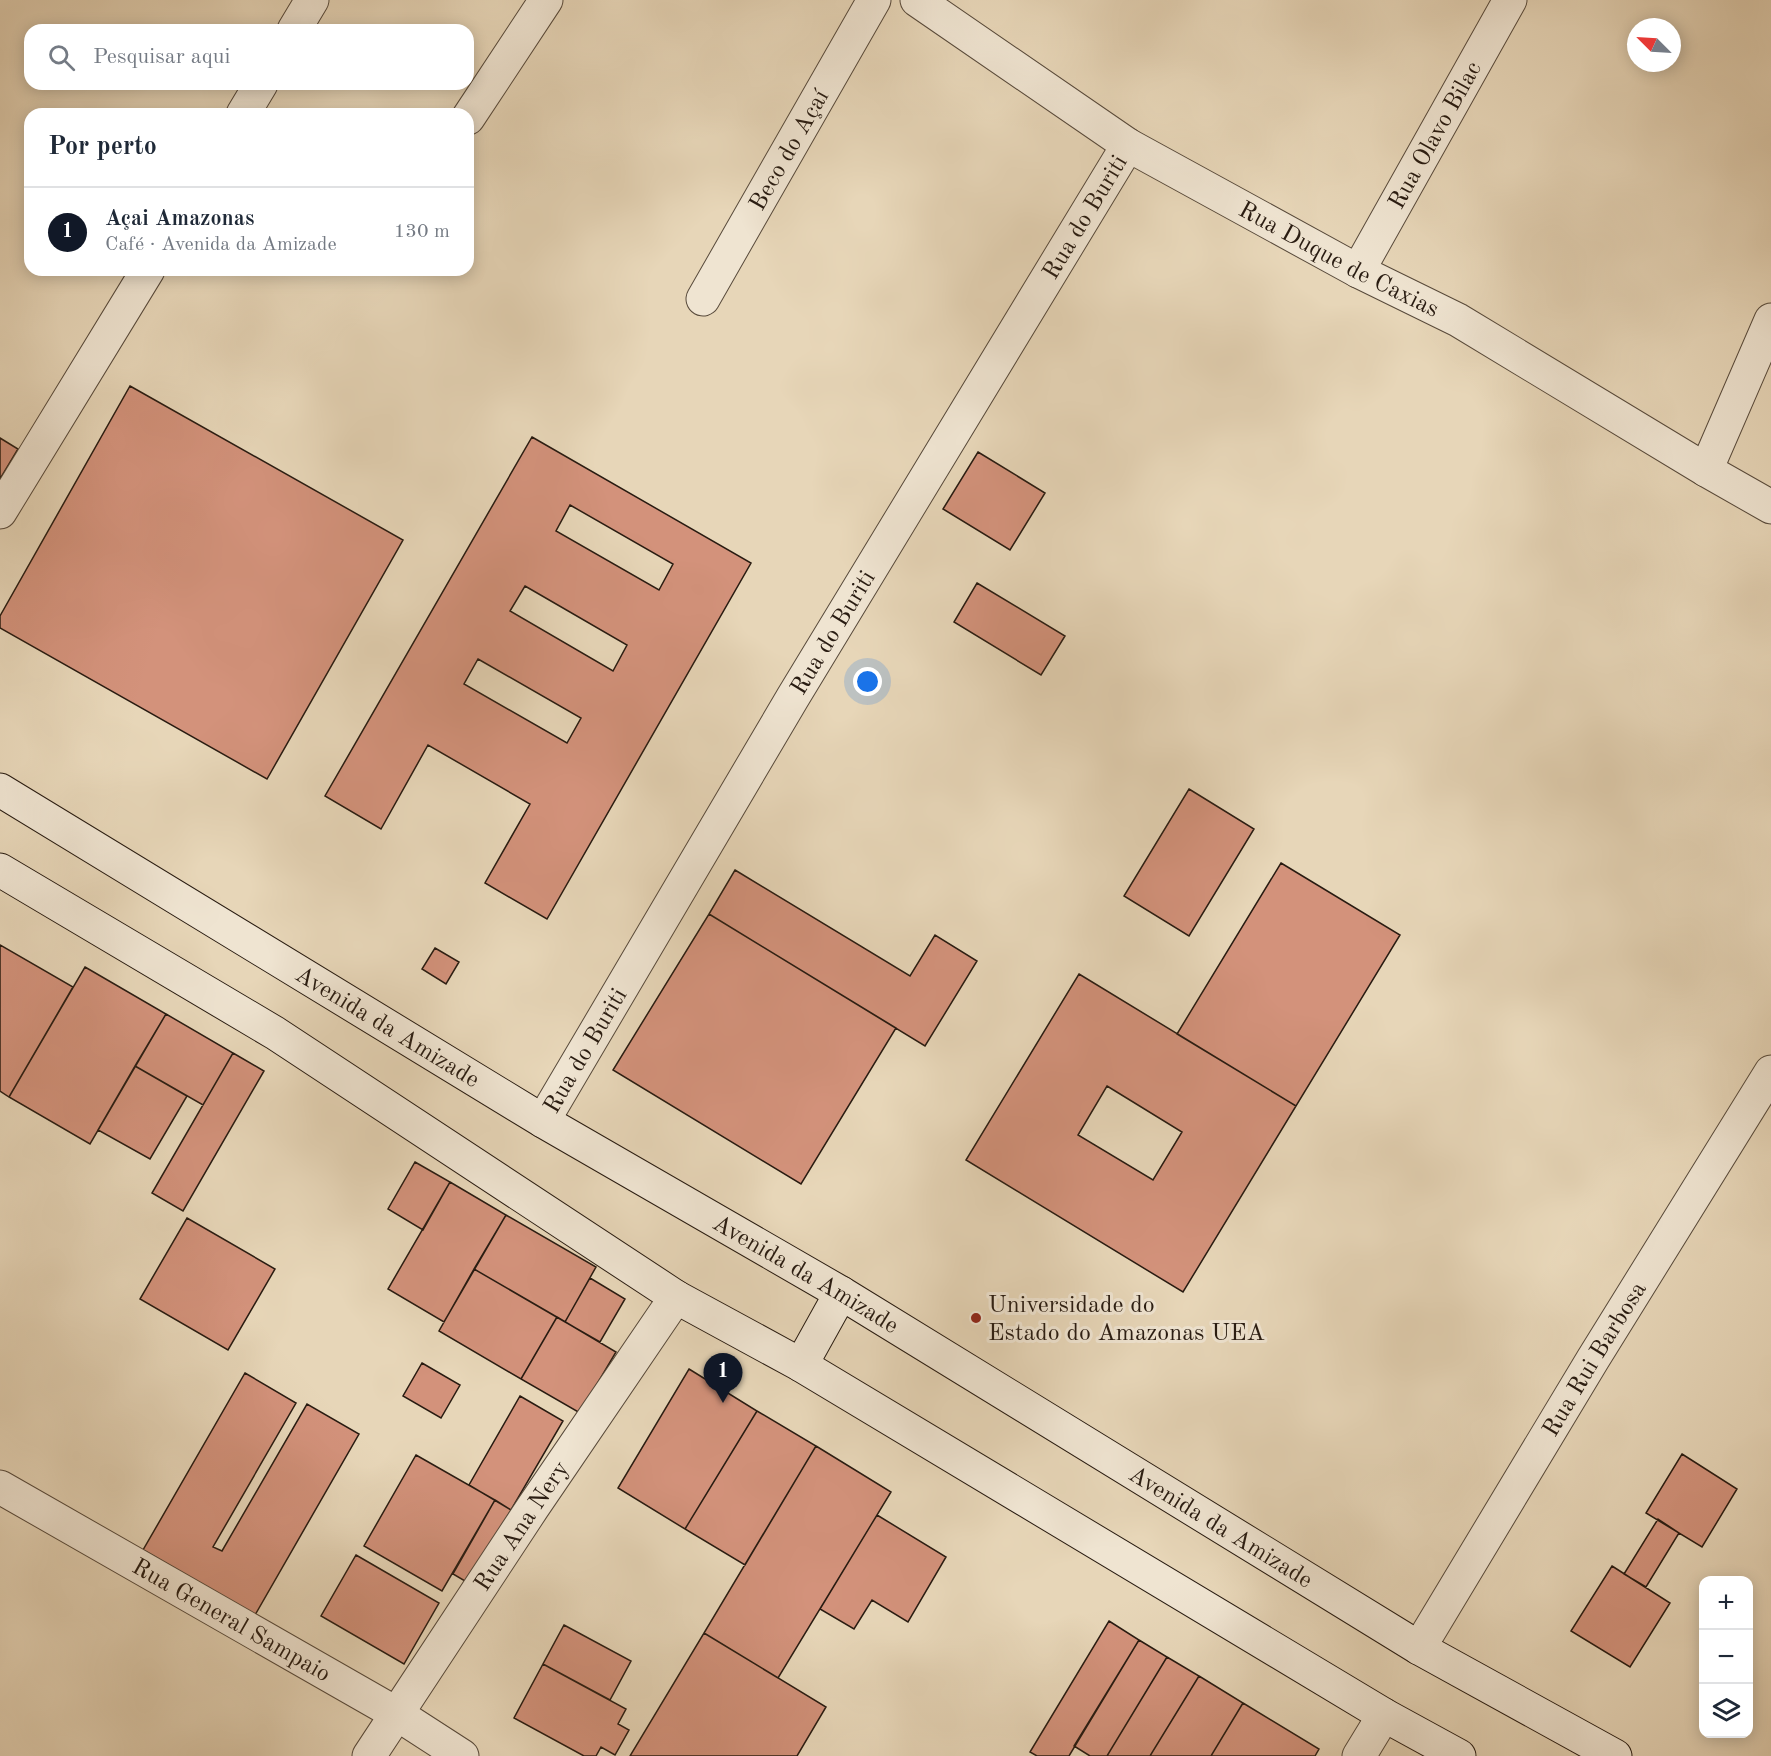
<!DOCTYPE html>
<html lang="pt">
<head>
<meta charset="utf-8">
<style>
	:root { --surface:#fff; --page:#f2f2f3; --text:#1f2937; --muted:#747a83; --line:#e0e1e3; --accent:#111827 }
	body { margin:0; font-family:"Old Standard TT",serif; background:var(--page); color:var(--text) }
	.controls { position:absolute; right:18px; bottom:18px; display:grid; overflow:hidden; border-radius:12px; box-shadow:0 3px 15px #0003 }
	.controls button { width:54px; height:54px; display:grid; place-items:center; padding:0; border:0; border-bottom:2px solid var(--line); background:var(--surface); color:var(--text); font:30px sans-serif }
	.compass { position:absolute; left:1627px; top:18px; width:54px; height:54px; border-radius:50%; background:var(--surface); box-shadow:0 3px 15px #0003; rotate:294deg }
	.you { position:absolute; left:868px; top:682px; width:21px; height:21px; margin:-15px; border:4px solid #fff; border-radius:50%; background:#1a73e8; box-shadow:0 0 0 9px #1a73e833 }
	.badge { display:grid; place-items:center; width:39px; height:39px; border-radius:50%; background:var(--accent); color:#fff; font-size:20px; font-weight:700 }
	.pin { position:absolute; translate:-50% -50px; filter:drop-shadow(0 2px 3px #0008) }
	.pin::after { content:''; position:absolute; top:32px; width:21px; height:18px; background:inherit; clip-path:polygon(0 0,100% 0,50% 100%) }
	.list { margin:0; padding:0; list-style:none }
	h2 { display:flex; justify-content:space-between; align-items:center; height:78px; margin:0; padding:0 24px; font-size:26px }
	h2 small { font-size:20px; font-weight:400; color:var(--muted) }
	.list li { display:grid; grid-template-columns:39px 1fr auto; gap:18px; align-items:center; box-sizing:border-box; height:90px; padding:0 24px; border-top:2px solid var(--line) }
	.list b { display:block; font-size:22px; white-space:nowrap }
	.list p { margin:0; font-size:20px; white-space:nowrap; color:var(--muted) }
	.list em { font-size:20px; font-style:normal; color:var(--muted) }
	.icon { flex:none; width:33px; height:33px; fill:none; stroke:currentColor; stroke-width:2; stroke-linecap:round; stroke-linejoin:round }
	.map { position:relative; flex:none; width:1771px; height:1756px; overflow:hidden }
	.search { position:absolute; background:var(--surface); box-shadow:0 3px 15px #0003; left:24px; top:24px; width:450px; height:66px; display:flex; align-items:center; gap:15px; box-sizing:border-box; padding:0 21px; border-radius:18px; color:var(--muted); font-size:22px }
	.panel { position:absolute; background:var(--surface); box-shadow:0 3px 15px #0003; left:24px; top:108px; width:450px; height:168px; border-radius:18px }
	.map>svg:first-child { display:block }
</style>
</head>
<body>
<div class="map">
<svg width="1771" height="1756" viewBox="0 0 1771 1756">
	<rect width="100%" height="100%" fill="#e7d6b8"/>
	<filter id="stains"><feTurbulence type="fractalNoise" baseFrequency=".00333" numOctaves="4"/><feColorMatrix values="0 0 0 0 .2 0 0 0 0 .09 0 0 0 0 .02 0 0 0 .5 -.17"/></filter>
	<radialGradient id="worn" r=".72"><stop offset=".6" stop-color="#630" stop-opacity="0"/><stop offset="1" stop-color="#630" stop-opacity=".3"/></radialGradient>
	<path fill="#d3927b" stroke="#281b11" stroke-width="1.5" fill-rule="evenodd" d="M130 386 403 540 267 779 0 628V616Z
		M532 437 751 563 547 919 485 883 530 804 428 745 381 829 325 796ZM570 505 673 564 659 590 556 531ZM525 586 627 645 613 671 510 611ZM478 659 581 718 567 743 464 684Z
		M0 438 18 449 0 479Z
		M978 452 1045 493 1010 550 943 509Z
		M977 583 1065 636 1041 675 954 622Z
		M1189 789 1254 829 1189 936 1124 896Z
		M1281 863 1400 935 1296 1106 1177 1034Z
		M735 870 910 976 935 935 977 961 925 1046 709 914Z
		M709 914 896 1028 801 1184 613 1070Z
		M0 945 73 987 9 1097 0 1091Z
		M435 948 459 962 446 984 422 969Z
		M85 967 166 1014 90 1144 9 1097Z
		M1079 974 1296 1106 1183 1292 966 1160ZM1107 1086 1182 1132 1153 1180 1078 1135Z
		M166 1014 233 1053 203 1105 135 1066Z
		M233 1053 264 1071 183 1211 152 1193Z
		M135 1066 187 1096 150 1159 98 1130Z
		M415 1162 450 1182 423 1230 388 1209Z
		M450 1182 506 1215 444 1322 388 1289Z
		M506 1215 596 1267 565 1322 474 1269Z
		M187 1218 275 1269 228 1350 140 1299Z
		M474 1269 557 1317 521 1379 439 1331Z
		M590 1278 625 1299 600 1342 565 1322Z
		M557 1317 616 1352 580 1413 521 1379Z
		M422 1363 460 1385 441 1418 403 1396Z
		M689 1369 757 1411 685 1529 618 1488Z
		M245 1373 296 1403 213 1547 222 1551 307 1404 359 1434 255 1615 143 1550Z
		M520 1396 563 1421 511 1510 469 1485Z
		M757 1411 816 1446 745 1565 685 1529Z
		M816 1446 891 1492 778 1678 704 1633Z
		M1682 1454 1737 1489 1702 1547 1646 1513Z
		M416 1455 495 1500 442 1591 364 1546Z
		M495 1500 511 1510 470 1584 453 1574Z
		M877 1515 946 1557 908 1622 872 1600 854 1629 820 1609Z
		M1658 1519 1679 1533 1646 1587 1624 1574Z
		M356 1555 439 1603 404 1664 321 1616Z
		M1612 1566 1670 1603 1630 1667 1571 1631Z
		M1109 1621 1139 1640 1069 1756H1037L1030 1752Z
		M564 1625 631 1661 610 1700 543 1664Z
		M704 1633 826 1707 797 1756H630Z
		M1139 1640 1167 1657 1107 1756H1090L1074 1746Z
		M1167 1657 1199 1676 1150 1756H1107Z
		M543 1664 626 1709 618 1724 629 1730 615 1755 601 1747 596 1756H584L514 1718Z
		M1199 1676 1243 1703 1211 1756H1150Z
		M1243 1703 1319 1749 1315 1756H1211Z"/>
	<g fill="none" stroke-linecap="round" stroke-linejoin="round">
		<defs>
			<g id="street">
				<path id="s1" d="M917 0 1128 145 1358 271 1458 320 1706 470 1771 507"/>
				<path d="M294 30 312 0"/>
				<path d="M243 114 261 84"/>
				<path d="M468 118 546 0"/>
				<path id="s2" d="M1358 271 1510 0"/>
				<path id="s3" d="M703 299 874 0"/>
				<path d="M1706 470 1771 320"/>
				<path d="M0 512 148 270"/>
				<path id="s4" d="M543 1121 793 697 1128 145"/>
				<path id="s5" d="M0 1487 397 1714 462 1756"/>
				<path id="s6" d="M1419 1648 1593 1359 1771 1072"/>
				<path id="s7" d="M369 1756 533 1507 676 1297"/>
				<path d="M1359 1756 1384 1715"/>
			</g>
			<g id="secondary">
				<path id="s8" d="M0 790 543 1121 841 1293 1419 1648 1615 1756"/>
				<path d="M0 870 275 1033 676 1297 801 1365 1384 1715 1459 1756"/>
				<path d="M801 1365 841 1293"/>
			</g>
		</defs>
		<use href="#street" stroke="#584a3b" stroke-width="35"/>
		<use href="#secondary" stroke="#281b11" stroke-width="35"/>
		<use href="#street" stroke="#efe4d1" stroke-width="33"/>
		<use href="#secondary" stroke="#efe4d1" stroke-width="33"/>
	</g>
	<circle fill="#8f2418" stroke="#efe4d1" stroke-width="2" cx="976" cy="1318" r="6"/>
	<g text-anchor="middle" stroke-width="6" stroke-linejoin="round" paint-order="stroke">
		<g font-size="24" fill="#281b11" stroke="#efe4d1">
			<text dy="8" stroke="none"><textPath href="#s2" startOffset="156">Rua Olavo Bilac</textPath></text>
			<text dy="8" stroke="none"><textPath href="#s3" startOffset="172">Beco do Açaí</textPath></text>
			<text dy="8" stroke="none"><textPath href="#s4" startOffset="1054">Rua do Buriti</textPath></text>
			<text dy="8" stroke="none"><textPath href="#s1" startOffset="496">Rua Duque de Caxias</textPath></text>
			<text dy="8" stroke="none"><textPath href="#s4" startOffset="568">Rua do Buriti</textPath></text>
			<text dy="8" stroke="none"><textPath href="#s8" startOffset="454">Avenida da Amizade</textPath></text>
			<text dy="8" stroke="none"><textPath href="#s4" startOffset="82">Rua do Buriti</textPath></text>
			<text dy="8" stroke="none"><textPath href="#s8" startOffset="940">Avenida da Amizade</textPath></text>
			<text dy="8" stroke="none"><textPath href="#s6" startOffset="338">Rua Rui Barbosa</textPath></text>
			<text dy="8" stroke="none"><textPath href="#s7" startOffset="276">Rua Ana Nery</textPath></text>
			<text dy="8" stroke="none"><textPath href="#s8" startOffset="1426">Avenida da Amizade</textPath></text>
			<text dy="8" stroke="none"><textPath href="#s5" startOffset="267">Rua General Sampaio</textPath></text>
		</g>
		<g font-size="24" fill="#281b11" stroke="#efe4d1" text-anchor="start">
			<text x="988" y="1312">Universidade do<tspan x="988" dy="28">Estado do Amazonas UEA</tspan></text>
		</g>
	</g>
	<rect width="100%" height="100%" filter="url(#stains)"/>
	<rect width="100%" height="100%" fill="url(#worn)"/>
</svg>
<div class="controls">
<button>+</button>
<button>−</button>
<button><svg class="icon" aria-label="layers" viewBox="0 0 24 24"><path d="M12 4l9 5-9 5-9-5zM3 14l9 5 9-5"/></svg></button>
</div>
<svg class="compass" viewBox="-18 -18 36 36"><path d="M0-13l5 13h-10z" fill="#e53935"/><path d="M0 13l5-13h-10z" fill="#747a83"/></svg>
<div class="you"></div>
<div class="pin badge" style="left:723px;top:1403px">1</div>
<div class="search"><svg class="icon" aria-label="search" viewBox="0 0 24 24"><circle cx="10" cy="10" r="6"/><path d="M15 15l6 6"/></svg>Pesquisar aqui</div>
<section class="panel">
<h2>Por perto<small></small></h2>
<ul class="list">
<li><span class="badge">1</span><div><b>Açai Amazonas</b><p>Café · Avenida da Amizade</p></div><em>130 m</em></li>
</ul>
</section>
</div>
</body>
</html>
